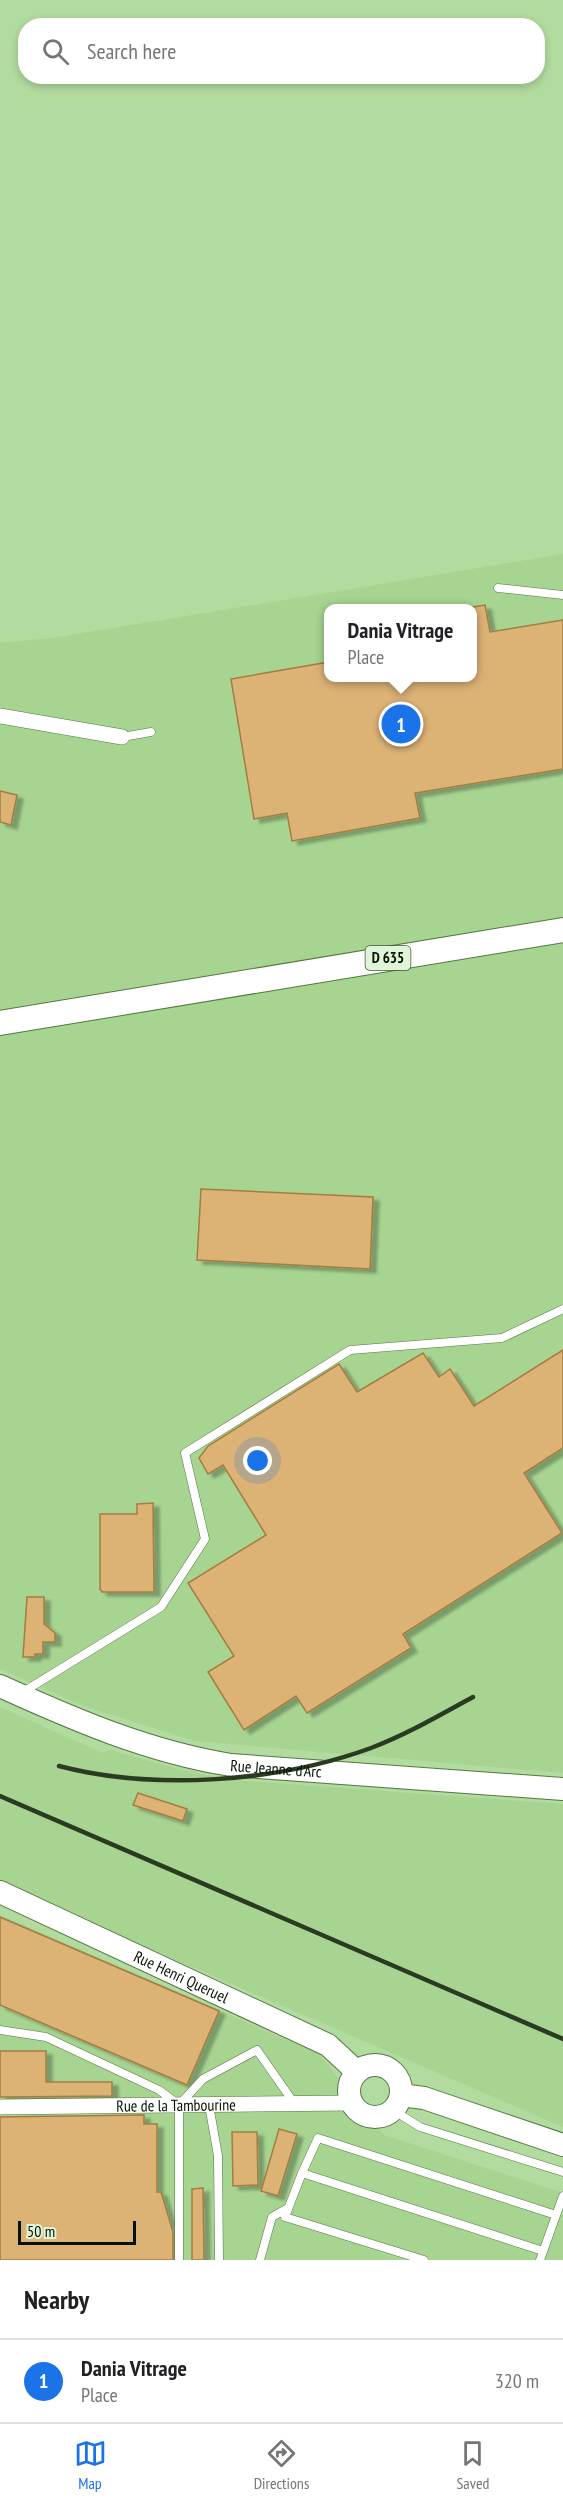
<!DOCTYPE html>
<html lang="en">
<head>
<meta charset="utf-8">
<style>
	:root { --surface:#fff; --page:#f2f2f2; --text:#202124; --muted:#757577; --line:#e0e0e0; --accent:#1a73e8 }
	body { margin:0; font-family:"PT Sans Narrow",sans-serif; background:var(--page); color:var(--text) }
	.scale { position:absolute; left:18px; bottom:15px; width:118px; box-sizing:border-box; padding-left:6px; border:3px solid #051201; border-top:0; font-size:16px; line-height:21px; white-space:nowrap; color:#051201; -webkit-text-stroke:4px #e0f5d7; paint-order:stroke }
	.you { position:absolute; left:258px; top:1461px; width:21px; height:21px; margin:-15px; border:4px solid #fff; border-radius:50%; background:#1a73e8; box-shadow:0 0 0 9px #1a73e833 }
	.badge { display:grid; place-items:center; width:39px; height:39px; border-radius:50%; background:var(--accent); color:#fff; font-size:20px; font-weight:700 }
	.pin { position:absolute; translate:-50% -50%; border:3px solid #fff; box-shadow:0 2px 6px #0006 }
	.popup { position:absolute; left:324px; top:604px; width:153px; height:78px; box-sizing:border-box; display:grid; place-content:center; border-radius:12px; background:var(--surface); filter:drop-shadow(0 2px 4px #0005); font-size:20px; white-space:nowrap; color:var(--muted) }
	.popup b { font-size:22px; color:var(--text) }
	.popup::after { content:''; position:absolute; left:50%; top:100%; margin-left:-12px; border:12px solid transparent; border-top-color:var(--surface) }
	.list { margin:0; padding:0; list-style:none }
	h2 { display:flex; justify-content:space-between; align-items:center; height:78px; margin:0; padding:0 24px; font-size:26px }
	h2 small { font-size:20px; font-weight:400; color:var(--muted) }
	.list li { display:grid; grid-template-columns:39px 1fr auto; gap:18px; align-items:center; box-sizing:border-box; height:84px; padding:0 24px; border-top:2px solid var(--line) }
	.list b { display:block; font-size:22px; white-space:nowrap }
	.list p { margin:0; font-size:20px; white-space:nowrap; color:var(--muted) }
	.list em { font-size:20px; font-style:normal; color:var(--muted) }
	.icon { flex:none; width:33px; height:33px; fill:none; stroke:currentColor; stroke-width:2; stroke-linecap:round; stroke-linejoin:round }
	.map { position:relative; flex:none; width:563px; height:2260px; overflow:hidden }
	.search { position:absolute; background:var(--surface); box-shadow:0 3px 9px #0003; left:18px; right:18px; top:18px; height:66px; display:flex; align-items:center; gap:15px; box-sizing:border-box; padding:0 21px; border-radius:24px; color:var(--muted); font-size:22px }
	.sheet { height:162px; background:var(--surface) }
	nav { display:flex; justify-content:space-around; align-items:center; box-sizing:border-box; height:84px; border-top:2px solid var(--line); background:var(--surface); font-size:16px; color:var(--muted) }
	nav a { display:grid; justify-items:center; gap:3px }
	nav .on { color:var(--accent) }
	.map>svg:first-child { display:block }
</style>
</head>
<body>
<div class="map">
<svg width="563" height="2260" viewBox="0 0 563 2260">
	<defs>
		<filter id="shadow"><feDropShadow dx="6" dy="4" stdDeviation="1.5" flood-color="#0004"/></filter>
	</defs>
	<rect width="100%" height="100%" fill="#b2db9f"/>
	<path fill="#a7d491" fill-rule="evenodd" d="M563 554V1773L195 1741 83 1706 0 1669V643L53 638ZM329 608H473V678H329Z
		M0 1707 102 1753 110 1750 182 1770 234 1780 563 1804V2127L0 1884Z
		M0 1915 319 2054 384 2135 563 2193V2260H0Z"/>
	<path fill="#dcb275" stroke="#a57d41" stroke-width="1.5" filter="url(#shadow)" d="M485 605 490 632 563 620V769L415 793 420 818 292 841 287 813 254 819 231 679 329 662V678H473V607Z
		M0 791 17 795 11 825 0 822Z
		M201 1189 373 1197 370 1269 197 1260Z
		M563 1350V1448L524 1473 562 1533 403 1634 411 1648 307 1713 296 1696 244 1730 208 1672 234 1656 188 1583 266 1535 223 1465 208 1474 199 1458 208 1446 339 1364 357 1392 423 1353 439 1377 450 1369 474 1406Z
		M153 1503 154 1592H102L100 1589V1514H137V1504Z
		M27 1597H44V1624L55 1633V1642H43V1654H35V1657H23Z
		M138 1793 187 1809 183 1821 133 1805Z
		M0 1917 219 2011 187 2085 0 2005Z
		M0 2051H46V2082H112V2096L0 2097Z
		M144 2115V2124H157V2192H161L173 2232V2260H0V2117Z
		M279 2129 297 2134 278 2196 261 2191Z
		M232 2132H257L258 2185 233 2186Z
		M203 2188 204 2260H192V2189Z"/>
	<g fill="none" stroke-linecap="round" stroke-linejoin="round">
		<defs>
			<path id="lane" d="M498 588 563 595
				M122 737 151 732
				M23 1692 161 1607 205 1539 185 1453 350 1350 502 1338 563 1309
				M0 2030 46 2037 159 2090 179 2105 203 2079 257 2050 294 2103
				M209 2105 218 2156 219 2260
				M393 2110 420 2127 563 2172
				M302 2173 318 2138 556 2215
				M179 2260V2105
				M260 2260 272 2217 288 2208
				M424 2260 285 2217 302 2173 543 2251
				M540 2260 563 2196"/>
			<g id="street">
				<path d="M0 716 122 737"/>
				<path id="s1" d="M0 2107 351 2103"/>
			</g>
			<g id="secondary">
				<path id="s2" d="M0 1686C75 1720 149 1752 231 1765L563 1789"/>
				<path id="s3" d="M0 1892 328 2045 356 2071"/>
				<circle cx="375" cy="2091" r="26"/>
				<path d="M401 2095 424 2098 563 2145"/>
			</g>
			<path id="primary" d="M0 1023 563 930"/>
		</defs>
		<use href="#lane" stroke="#537840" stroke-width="9"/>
		<use href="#street" stroke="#537840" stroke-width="16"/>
		<use href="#secondary" stroke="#537840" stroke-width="24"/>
		<use href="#primary" stroke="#537840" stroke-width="26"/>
		<use href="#lane" stroke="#fff" stroke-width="8"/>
		<use href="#street" stroke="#fff" stroke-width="15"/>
		<use href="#secondary" stroke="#fff" stroke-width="22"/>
		<use href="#primary" stroke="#fff" stroke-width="24"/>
		<path stroke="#293c22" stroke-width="4.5" d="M59 1766C154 1791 278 1782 371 1748 406 1735 440 1715 473 1697
			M0 1796 563 2039"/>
	</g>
	<g text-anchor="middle" stroke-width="4.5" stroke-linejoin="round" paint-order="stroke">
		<rect fill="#e0f5d7" stroke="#475641" stroke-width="1.5" x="365.5" y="946" width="45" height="24" rx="4.5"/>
		<g font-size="15" font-weight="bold" fill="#051201">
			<text x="388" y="963">D 635</text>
		</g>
		<g font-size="16" fill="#051201" stroke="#e0f5d7">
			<text dy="6" stroke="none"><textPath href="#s2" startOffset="290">Rue Jeanne d'Arc</textPath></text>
			<text dy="6" stroke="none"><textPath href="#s3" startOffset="200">Rue Henri Queruel</textPath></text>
			<text dy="6" stroke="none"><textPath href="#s1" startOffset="176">Rue de la Tambourine</textPath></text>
		</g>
	</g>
</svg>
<div class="scale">50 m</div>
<div class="you"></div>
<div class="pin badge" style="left:401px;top:724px">1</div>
<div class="popup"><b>Dania Vitrage</b>Place</div>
<div class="search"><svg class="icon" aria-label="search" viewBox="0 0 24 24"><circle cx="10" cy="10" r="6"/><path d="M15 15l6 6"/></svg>Search here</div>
</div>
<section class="sheet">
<h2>Nearby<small></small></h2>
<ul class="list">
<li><span class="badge">1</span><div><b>Dania Vitrage</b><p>Place</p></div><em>320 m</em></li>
</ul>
</section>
<nav>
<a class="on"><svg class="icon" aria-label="map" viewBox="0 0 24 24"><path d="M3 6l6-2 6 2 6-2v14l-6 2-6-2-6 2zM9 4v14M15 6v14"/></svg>Map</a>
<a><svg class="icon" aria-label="directions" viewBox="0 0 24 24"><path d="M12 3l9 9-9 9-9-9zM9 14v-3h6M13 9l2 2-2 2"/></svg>Directions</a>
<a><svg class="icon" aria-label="saved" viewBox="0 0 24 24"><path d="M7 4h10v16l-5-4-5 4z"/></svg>Saved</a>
</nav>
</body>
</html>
